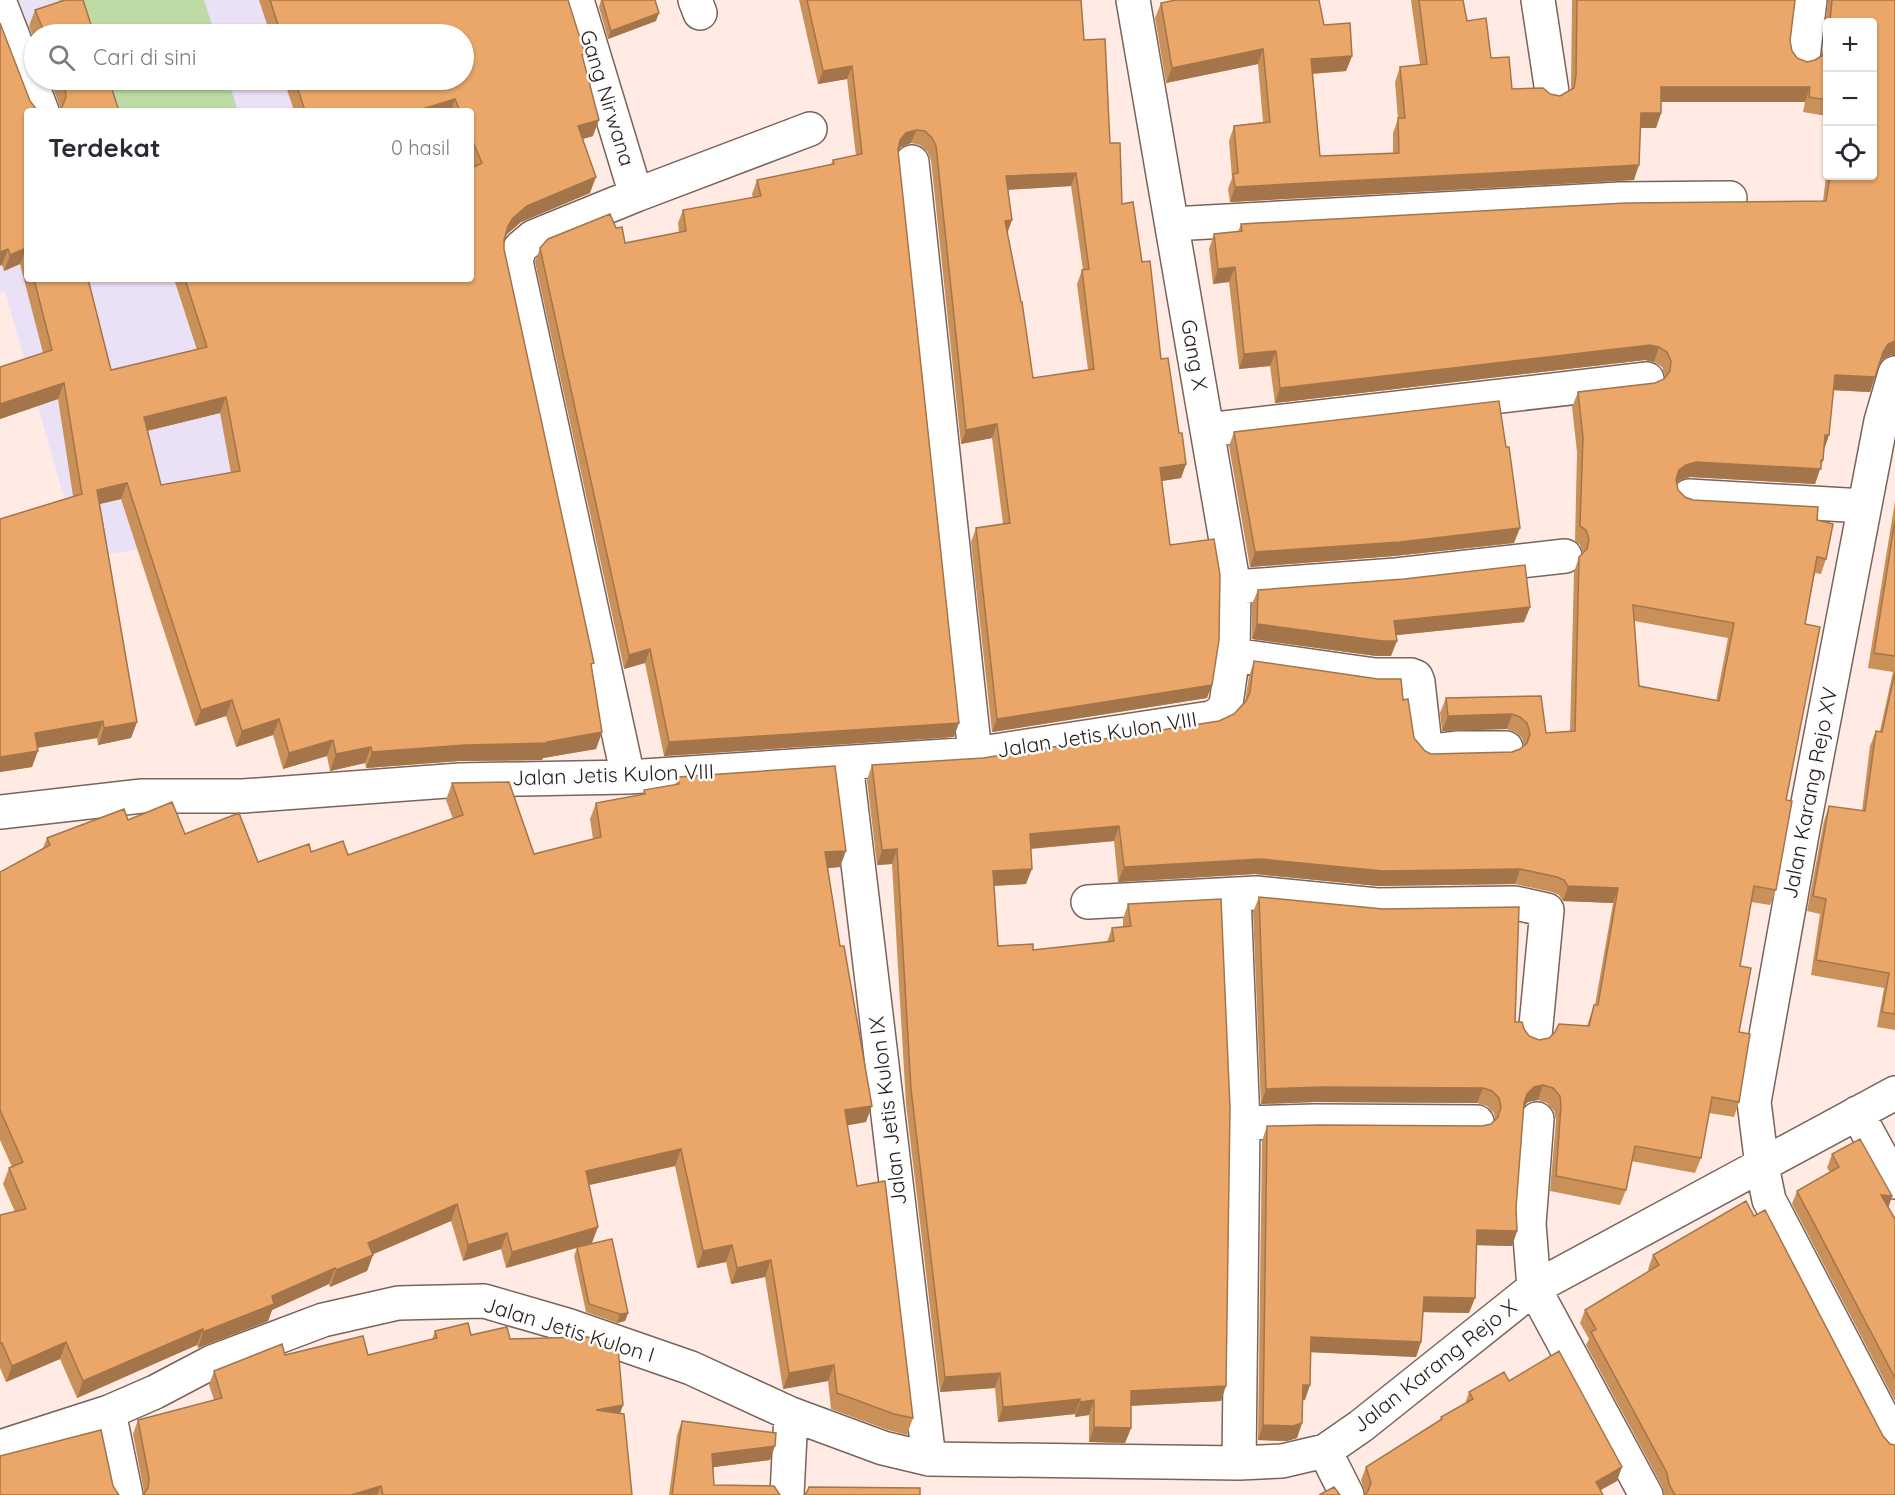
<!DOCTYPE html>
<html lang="id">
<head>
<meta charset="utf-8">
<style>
	:root { --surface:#fff; --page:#f2f2f3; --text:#2b2b33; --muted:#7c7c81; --line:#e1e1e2 }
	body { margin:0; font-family:Quicksand,sans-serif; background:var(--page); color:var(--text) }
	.controls { position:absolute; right:18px; top:18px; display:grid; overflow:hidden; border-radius:6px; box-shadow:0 2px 4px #0004 }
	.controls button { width:54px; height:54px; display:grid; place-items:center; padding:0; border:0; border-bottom:2px solid var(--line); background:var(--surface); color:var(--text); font:30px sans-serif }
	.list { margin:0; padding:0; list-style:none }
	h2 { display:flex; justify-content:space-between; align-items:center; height:78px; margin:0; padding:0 24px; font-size:26px }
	h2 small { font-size:20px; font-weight:400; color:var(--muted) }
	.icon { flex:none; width:33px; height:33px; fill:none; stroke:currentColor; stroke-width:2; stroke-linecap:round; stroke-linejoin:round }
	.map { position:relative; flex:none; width:1895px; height:1495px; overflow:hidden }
	.search { position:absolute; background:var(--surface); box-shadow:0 2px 4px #0004; left:24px; top:24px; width:450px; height:66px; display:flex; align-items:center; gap:15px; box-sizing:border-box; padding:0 21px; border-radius:33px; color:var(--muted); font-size:22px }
	.panel { position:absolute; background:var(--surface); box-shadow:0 2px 4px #0004; left:24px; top:108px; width:450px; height:174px; border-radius:6px }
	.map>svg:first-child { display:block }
</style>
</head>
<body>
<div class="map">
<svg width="1895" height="1495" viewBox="0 0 1895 1495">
	<rect width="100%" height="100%" fill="#ffebe3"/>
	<path fill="#ebe1f6" d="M0 0H319L329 34H34V80H344L355 111H27V279H398L334 503 179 545 81 557 5 292 0 293Z"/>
	<path fill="#bfdba5" d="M58 0H204L215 34H69Z
		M83 80H228L238 111H93Z"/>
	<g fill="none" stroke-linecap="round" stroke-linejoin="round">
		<defs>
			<path id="minor" d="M577 0 636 195
				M695 0 700 13
				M1538 0 1552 92
				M0 3 42 111
				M1803 58 1810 0
				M912 162 975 754
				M1172 224 1620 199 1730 198
				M1895 373 1881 421 1803 829 1754 1102 1762 1166 1769 1200 1895 1441
				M1207 430 1647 379
				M1689 496 1864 506
				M1234 587 1396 575 1565 556
				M1233 655 1375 675H1411L1416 677 1418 682 1425 745 1427 749 1432 751 1456 748H1506
				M846 763 929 1459
				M628 777 516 261 520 248 533 237 636 195 810 129
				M0 812 142 796H243L460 780 628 777 975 754 1210 718C1218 715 1222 712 1226 704L1233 655 1234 587 1133 0
				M1234 895 1243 1123
				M1088 902 1256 893 1377 905 1515 903 1547 910 1535 1036
				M1857 1113 1895 1182
				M1537 1119 1529 1224 1534 1288 1646 1495
				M109 1412 126 1495
				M0 1447 109 1412 155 1392 212 1362 323 1320 398 1303 484 1301 567 1325 691 1368 791 1414 883 1448 929 1459 1239 1463 1282 1461 1325 1451 1361 1426 1534 1288 1895 1093
				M1325 1451 1347 1495
				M1239 1463 1243 1123 1315 1121 1477 1122
				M787 1495 791 1414"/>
		</defs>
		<use href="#minor" stroke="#78645a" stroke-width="36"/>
		<use href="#minor" stroke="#fff" stroke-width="33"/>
	</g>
	<path fill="#c9905a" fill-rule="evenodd" d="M259 0H568L583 59 593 136 583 139 590 193 521 222 507 234 504 240V249L592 668 602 732 596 749 543 758 542 760 459 761 366 768 365 763 330 771 327 756 283 769 273 735 236 747 226 716 195 726 121 499 100 504 137 722 131 738 98 745 97 738 37 748 32 767 0 772V519L73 496 58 399 0 419V367L43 353 20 264 4 271 2 265 27 111V279H88L111 370 197 350 174 279H471V111H294L284 80H464V34H270ZM220 413 231 473 161 485 147 431Z
		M601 0H655L656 21 608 39 599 7Z
		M799 0H1081L1084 40 1110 143 1122 204 1142 262 1161 359 1186 464 1181 478 1162 481 1170 545 1207 698 992 732 971 542 976 528 1003 524 992 438 961 444 931 160 927 151 920 145 911 143 901 147 898 150 954 737 664 756 645 663 624 669 535 262 540 248 616 228 625 243 679 233 678 223 683 210 753 198 752 194 757 180 831 164 833 160 856 156 847 79 818 84ZM1071 186 1083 270H1082L1077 284 1088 370 1033 378 1007 232 1008 190Z
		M1411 0H1463L1467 21 1512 89 1560 96 1571 90 1572 0H1795L1790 41 1792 51 1797 58 1807 62 1815 60 1822 55 1828 0H1895V355H1891L1883 359 1879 364 1870 392 1833 390 1829 435 1824 449 1823 460 1815 484 1690 477 1680 480 1677 483 1678 490 1685 497 1693 500 1817 520 1826 559 1821 574 1815 573 1805 624 1776 890 1770 905 1751 902 1740 966 1739 1102 1734 1117 1709 1113 1701 1158 1695 1173 1631 1161 1626 1190 1620 1205 1550 1191 1556 1120 1554 1111 1547 1103 1538 1100 1528 1102 1523 1107 1516 1208 1517 1231 1512 1246 1476 1245 1469 1313 1423 1312 1421 1342 1416 1357 1311 1352 1305 1400H1303L1302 1423 1297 1438 1287 1441 1258 1440 1262 1141 1267 1126H1482L1491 1124 1495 1120 1494 1113 1487 1106 1477 1103 1315 1102 1261 1104 1253 912 1259 897 1515 1022 1524 1029 1529 1036 1539 1040 1549 1038 1587 1026 1594 1005H1595L1613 903 1563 901 1559 895 1552 892 1515 884 1378 886 1255 874 1118 882 1114 841 1031 849 1026 884 994 886 998 946 1033 950 1107 942 1112 928 1123 927V919L1128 904 1221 1401 1131 1406V1428L1125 1443 1089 1442V1415L1075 1417V1414L998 1422 995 1388 940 1392 906 1104 892 864 877 865 867 780 872 765 983 758 1219 721 1234 714 1245 702 1249 676 1254 661 1403 700 1414 738 1425 751 1431 754 1512 752 1520 749 1524 746 1522 738 1515 732 1507 729 1442 731 1440 713 1446 698 1541 696 1546 733 1570 732 1574 572 1579 557 1583 553 1580 545 1575 541 1577 452 1572 407 1578 392 1655 383 1664 379 1665 377 1662 367 1654 362 1645 360 1275 403 1270 366 1239 369 1229 282 1213 284 1209 249 1214 234 1238 232 1241 224 1823 201 1827 168V176H1872V22H1827V116L1803 112 1805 102H1661V113L1656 128H1641L1634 180 1230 202 1228 189 1232 178 1229 141 1234 126 1263 122 1258 64 1166 83 1155 18 1161 3 1324 25 1352 56 1346 71 1313 74 1320 156 1393 154V133L1398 119 1395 82 1400 67 1420 65ZM1634 621 1728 638 1716 701 1639 686Z
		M35 10 94 34H34V40L29 26Z
		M50 80H109L60 108 59 104Z
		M1234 432 1514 543 1394 556 1250 567 1229 446Z
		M1895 501V1030L1877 1027 1884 988 1811 975 1820 914 1807 911 1824 821 1829 806 1862 811 1870 746 1876 731H1880L1893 672 1868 668Z
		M1258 590 1530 607 1524 622 1396 635 1391 656H1376L1252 639V604Z
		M678 777 840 867 828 868 866 1122 847 1125 857 1186 913 1418 907 1435 888 1430 831 1409 828 1381 783 1389 765 1277 731 1284 726 1262 697 1268 675 1166 589 1185 592 1243 579 1247 628 1313 625 1321 617 1323 586 1312 574 1256 577 1248 506 1268 501 1249 463 1261 451 1221 373 1254 367 1271 330 1287 329 1284 272 1310 268 1321 198 1348 197 1345 77 1398 60 1359 6 1382 0 1368V1215L15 1212 3 1184 9 1168 12 1167 0 1140V872L43 848 47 838 128 820 185 834 258 862 311 852 348 855 453 819 446 800 452 783 534 854 593 839 590 819 596 803 643 794 644 790 675 785Z
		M1832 1154 1892 1196 1888 1207 1895 1219V1401L1792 1204 1797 1191 1830 1172 1827 1168Z
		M1653 1255 1895 1495H1664L1662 1486 1586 1345 1589 1339 1580 1323 1585 1310 1649 1271 1648 1269Z
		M435 1331 510 1339 623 1405 620 1413 632 1495H143L144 1492 133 1434 138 1420 214 1400 209 1385 214 1371 285 1355H368L432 1340Z
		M1509 1381 1617 1481 1600 1490 1365 1494 1361 1480 1366 1467 1440 1420 1441 1417 1465 1404 1469 1392Z
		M682 1421 770 1460 713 1467 714 1485 780 1495H669L677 1435Z"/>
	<path fill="#a4754a" d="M659 13 656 21 608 39 611 31Z
		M1263 49 1258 64 1166 83 1172 68Z
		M1352 56 1346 71 1306 74 1311 59Z
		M852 66 847 79 818 84 823 71Z
		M1661 87H1810L1805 102H1656Z
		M455 99 451 111H416Z
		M1641 113H1661L1656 128H1636Z
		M599 120 593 136 572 142 578 126Z
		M916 130 911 143 901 147 895 154 900 140 906 133Z
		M1639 165 1634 180 1230 202 1235 187Z
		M1076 173 1071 186 1001 190 1006 176Z
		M596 177 590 193 521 222 507 234 502 242 508 226 513 218 527 206Z
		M1012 220 1007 234 1005 221Z
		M26 248 20 264 4 271 10 255Z
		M8 249 2 265 0 266V252Z
		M1235 267 1229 282 1213 284 1218 269Z
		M1895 341V355H1891L1883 359 1877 367 1883 352 1888 344Z
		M1650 345 1659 347 1654 362 1645 360 1275 403 1280 388Z
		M1276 351 1270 366 1239 369 1244 354Z
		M1835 375 1875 377 1870 392 1829 390Z
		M64 383 58 399 0 419V404Z
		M226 397 220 413 138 433 144 417Z
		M997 424 992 438 961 444 966 430Z
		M1825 435H1829L1824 450Z
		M1823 460 1815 484 1690 477 1680 480 1674 485 1679 470 1686 465 1696 462Z
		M1186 464 1181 478 1155 482 1160 468Z
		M127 483 121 499 91 506 97 490Z
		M1520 528 1514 543 1394 556 1250 567 1255 552Z
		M1530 607 1524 622 1389 636 1394 621Z
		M1257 624 1397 641 1391 656H1376L1252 639Z
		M650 649 645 663 624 669 629 655Z
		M1212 685 1207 698 992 732 997 719Z
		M232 700 226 716 195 726 201 710Z
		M1512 714 1507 729 1442 731 1448 716Z
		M279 719 273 735 236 747 242 731Z
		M103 721 97 738 29 749 35 733Z
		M137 722 131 738 98 745 104 728Z
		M959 723 954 737 664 756 669 742Z
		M602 732 596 749 543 758 542 760 459 761 366 768 372 752 465 745 547 742Z
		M333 740 327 756 283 769 289 753Z
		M371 747 365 763 330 771 336 754Z
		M38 751 32 767 0 772V757Z
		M1119 826 1114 841 1025 849 1030 834Z
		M897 849 892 864 877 865 882 850Z
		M846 851 840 867 819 869 825 852Z
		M1261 859 1520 869 1515 884 1378 886 1255 874 1118 882 1124 867Z
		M1032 869 1026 884 988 886 993 871Z
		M1568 886 1618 888 1613 903 1563 901Z
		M1543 1085 1538 1100 1528 1102 1521 1109 1527 1094 1534 1087Z
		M1321 1087 1483 1088 1477 1103 1315 1102 1261 1104 1266 1089Z
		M872 1106 866 1122 839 1127 845 1110Z
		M681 1149 675 1166 580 1187 586 1171Z
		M1881 1195 1892 1196 1888 1209Z
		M457 1204 451 1221 362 1259 368 1243Z
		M598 1227 592 1243 506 1268 512 1252Z
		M1477 1230 1517 1231 1512 1246 1471 1245Z
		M507 1233 501 1249 463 1261 468 1245Z
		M732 1245 726 1262 697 1268 703 1251Z
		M373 1255 367 1271 330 1287 336 1270Z
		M771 1260 765 1277 731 1284 737 1268Z
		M335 1268 329 1284 272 1310 268 1321 198 1348 203 1332 272 1296Z
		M1424 1297 1475 1298 1469 1313 1418 1312Z
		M628 1313 625 1321 617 1323 620 1314Z
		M203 1329 197 1345 77 1398 83 1381Z
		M1311 1337 1421 1342 1416 1357 1306 1352Z
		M66 1342 60 1359 6 1382 12 1366Z
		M834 1365 828 1381 783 1389 789 1373Z
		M1000 1373 995 1388 940 1392 945 1377Z
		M1303 1385H1310L1305 1400H1297Z
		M1226 1386 1221 1401 1126 1406 1131 1391Z
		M1080 1399 1075 1414 998 1422 1003 1407Z
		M1094 1400 1089 1415 1075 1417 1080 1402Z
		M623 1405 618 1419 596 1410Z
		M1302 1423 1297 1438 1287 1441 1258 1440 1263 1425Z
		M1094 1427 1131 1428 1125 1443 1089 1442Z
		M775 1446 770 1460 707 1468 712 1454Z
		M1622 1467 1617 1481 1592 1495 1596 1482Z
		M381 1486 377 1495H351Z"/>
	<path fill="#eaa769" stroke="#a4754a" stroke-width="1.5" fill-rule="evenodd" d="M65 0H83L94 34H45L35 10Z
		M270 0H568L585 54 582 55 599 120 578 126 596 177 527 206 513 218 508 226 504 240V249L594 663 591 664 602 732 547 742 548 743 465 745 372 752 371 747 336 754 333 740 289 753 279 719 242 731 232 700 201 710 127 483 97 490 137 722 104 728 103 721 35 733 38 751 0 757V519L82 494 64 383 0 404V367L52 350 34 279H88L111 370 207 347 185 279H471V168L482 163 471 137V111H460L455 99 416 111H305L295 80H464V34H281ZM226 397 240 471 161 485 144 417Z
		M602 0H655L659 13 611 31Z
		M807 0H1081L1084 40 1105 39 1110 143H1120L1122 204 1133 202 1142 262 1150 261 1161 359 1168 358 1179 433H1182L1186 464 1160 468 1170 545 1214 539 1220 575 1219 640 1212 685 997 719 976 528 1010 523 997 424 966 430 936 146 932 138 925 131 916 130 906 133 900 140 898 150 959 723 669 742 650 649 629 655 540 248 548 239 610 214 616 228 622 227 625 243 686 231 683 210 761 196 757 180 834 164 833 160 862 154 852 66 823 71ZM1076 173 1089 269 1082 270 1094 369 1033 378 1022 302H1021L1005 221 1012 220 1006 176Z
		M1176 0H1319L1324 25 1350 23 1352 56 1311 59 1320 156 1399 153 1398 118H1405L1400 67 1427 64 1419 0H1463L1467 21 1486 18 1491 58 1509 57 1512 89 1543 88 1550 94 1560 96 1574 88 1576 75 1577 0H1795L1790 41 1792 51 1797 58 1807 62 1815 60 1823 55 1827 46V41V100L1809 97 1810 87H1661V113H1641L1639 165 1235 187 1233 174 1238 173 1234 126 1270 122 1263 49 1172 68 1161 3Z
		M1832 0H1895V341L1888 344 1883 352 1875 377 1835 375 1829 435H1825L1823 460H1821V469L1696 462 1686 465 1679 470 1676 479 1678 490 1685 497 1693 500 1818 507 1817 520 1833 524 1826 559 1817 557 1805 624 1820 627 1786 800 1792 801 1776 890 1754 886 1740 966 1751 968 1739 1032 1750 1034 1739 1102 1712 1097 1701 1158 1635 1146 1626 1190 1556 1176 1561 1105 1560 1096 1553 1088 1543 1085 1534 1087 1527 1094 1524 1103 1516 1208 1517 1231 1477 1230 1475 1298 1424 1297 1421 1342 1311 1337 1310 1385H1303L1302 1423 1293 1426 1263 1425 1267 1126 1321 1125 1482 1126 1491 1124 1498 1117 1501 1107 1499 1098 1492 1091 1483 1088 1321 1087 1266 1089 1259 897 1383 909 1519 907 1515 1022H1522L1524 1029 1529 1036 1539 1040 1549 1038 1555 1032 1559 1024 1589 1026 1594 1005H1598L1618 888 1568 886 1564 880 1557 877 1520 869 1383 871 1261 859 1124 867 1119 826 1030 834 1032 869 993 871 998 946 1033 944V950L1114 941 1112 928 1131 926 1128 904 1221 899 1230 1108 1226 1386 1131 1391V1428L1094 1427V1400L1080 1402V1399L1003 1407 1000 1373 945 1377 911 1089 897 849 882 850 872 765 983 758 1219 721 1234 714 1246 701 1250 692 1254 661 1378 679H1401L1403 700 1408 699 1414 738 1425 751 1431 754 1512 752 1520 749 1527 743 1530 734 1527 723 1520 717 1512 714 1448 716 1446 698 1541 696 1546 733 1575 731 1579 557 1587 549 1589 539 1586 530 1580 526 1583 437 1578 392 1655 383 1664 379 1670 371 1671 361 1667 352 1659 347 1650 345 1280 388 1276 351 1244 354 1235 267 1218 269 1214 234 1242 231 1241 224 1626 203 1826 201 1830 176H1872V22H1830ZM1633 605 1734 623 1719 701 1639 686Z
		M0 23 30 101 37 110 40 111H27V252L26 248 10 255 8 249 0 252Z
		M62 80H109L119 111H56L62 107 66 97 65 88Z
		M1499 401 1506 447H1509L1520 528 1400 542 1255 552 1234 432Z
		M1895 520V656L1874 653Z
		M1525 565 1530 607 1394 621 1397 641H1382L1257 624 1258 590 1404 579Z
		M1895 672V1014L1882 1012 1889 973 1816 960 1826 899 1813 896 1829 806 1865 811 1876 731 1882 732Z
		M835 766 846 851 825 852 840 946H844L872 1106 845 1110 857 1186 885 1181 913 1418 894 1414 837 1393 834 1365 789 1373 771 1260 737 1268 732 1245 703 1251 681 1149 586 1171 598 1227 512 1252 507 1233 468 1245 457 1204 368 1243 373 1255 336 1270 335 1268 272 1296 274 1304 203 1332V1329L83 1381 66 1342 12 1366 2 1343 0 1344V1215L26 1209 9 1168 23 1162 0 1110V872L50 845 47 838 124 809 128 820 172 802 185 834 239 813 258 862 309 844 311 852 343 841 348 855 463 815 452 783 509 782 534 854 601 837 596 803 645 794 644 790 679 784 678 777Z
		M1860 1139 1892 1196 1881 1195 1895 1219V1378L1797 1191 1839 1167 1832 1154Z
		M1746 1201 1754 1216 1765 1210 1883 1436 1890 1444 1895 1445V1495H1675L1669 1484 1667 1473 1591 1332 1596 1329 1585 1310 1659 1265 1653 1255Z
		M612 1239 628 1313 620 1314 589 1304 577 1247Z
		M468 1323 471 1335 507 1327 510 1339 588 1337 618 1347 623 1405 596 1410 624 1414 632 1495H383L381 1486 351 1495H143L148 1488 149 1478 138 1420 222 1398 214 1371 282 1344 285 1355 363 1336 368 1355 437 1338 435 1331Z
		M1559 1351 1622 1467 1596 1482 1603 1495H1364L1368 1491 1371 1483 1366 1467 1442 1419 1441 1417 1473 1399 1469 1392 1504 1372 1509 1381Z
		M682 1421 776 1433 775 1446 712 1454 714 1485 774 1486 780 1495H672Z
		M101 1430 113 1486 119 1495H0V1456Z
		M809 1487 920 1488V1495H804L807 1492Z
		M1334 1487 1340 1495H1319Z"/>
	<g text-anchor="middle" stroke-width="5" stroke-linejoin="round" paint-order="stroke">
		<g font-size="21" fill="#251c18" stroke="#fdfdfd">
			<text transform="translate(607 98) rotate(73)" y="7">Gang Nirwana</text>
			<text transform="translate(1194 355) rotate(80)" y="7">Gang X</text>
			<text transform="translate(1097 735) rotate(-9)" y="7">Jalan Jetis Kulon VIII</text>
			<text transform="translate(613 775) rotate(-2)" y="7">Jalan Jetis Kulon VIII</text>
			<text transform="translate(1810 793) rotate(-79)" y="7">Jalan Karang Rejo XV</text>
			<text transform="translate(888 1111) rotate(-97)" y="7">Jalan Jetis Kulon IX</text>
			<text transform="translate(569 1330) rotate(17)" y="7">Jalan Jetis Kulon I</text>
			<text transform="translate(1435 1366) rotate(-38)" y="7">Jalan Karang Rejo X</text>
		</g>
	</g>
</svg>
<div class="controls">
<button>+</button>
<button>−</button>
<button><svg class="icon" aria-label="locate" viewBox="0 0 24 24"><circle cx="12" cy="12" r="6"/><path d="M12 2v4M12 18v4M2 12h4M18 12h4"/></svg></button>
</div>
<div class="search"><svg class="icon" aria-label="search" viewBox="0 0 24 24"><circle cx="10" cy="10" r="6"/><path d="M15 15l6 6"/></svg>Cari di sini</div>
<section class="panel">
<h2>Terdekat<small>0 hasil</small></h2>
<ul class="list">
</ul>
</section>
</div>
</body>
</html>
